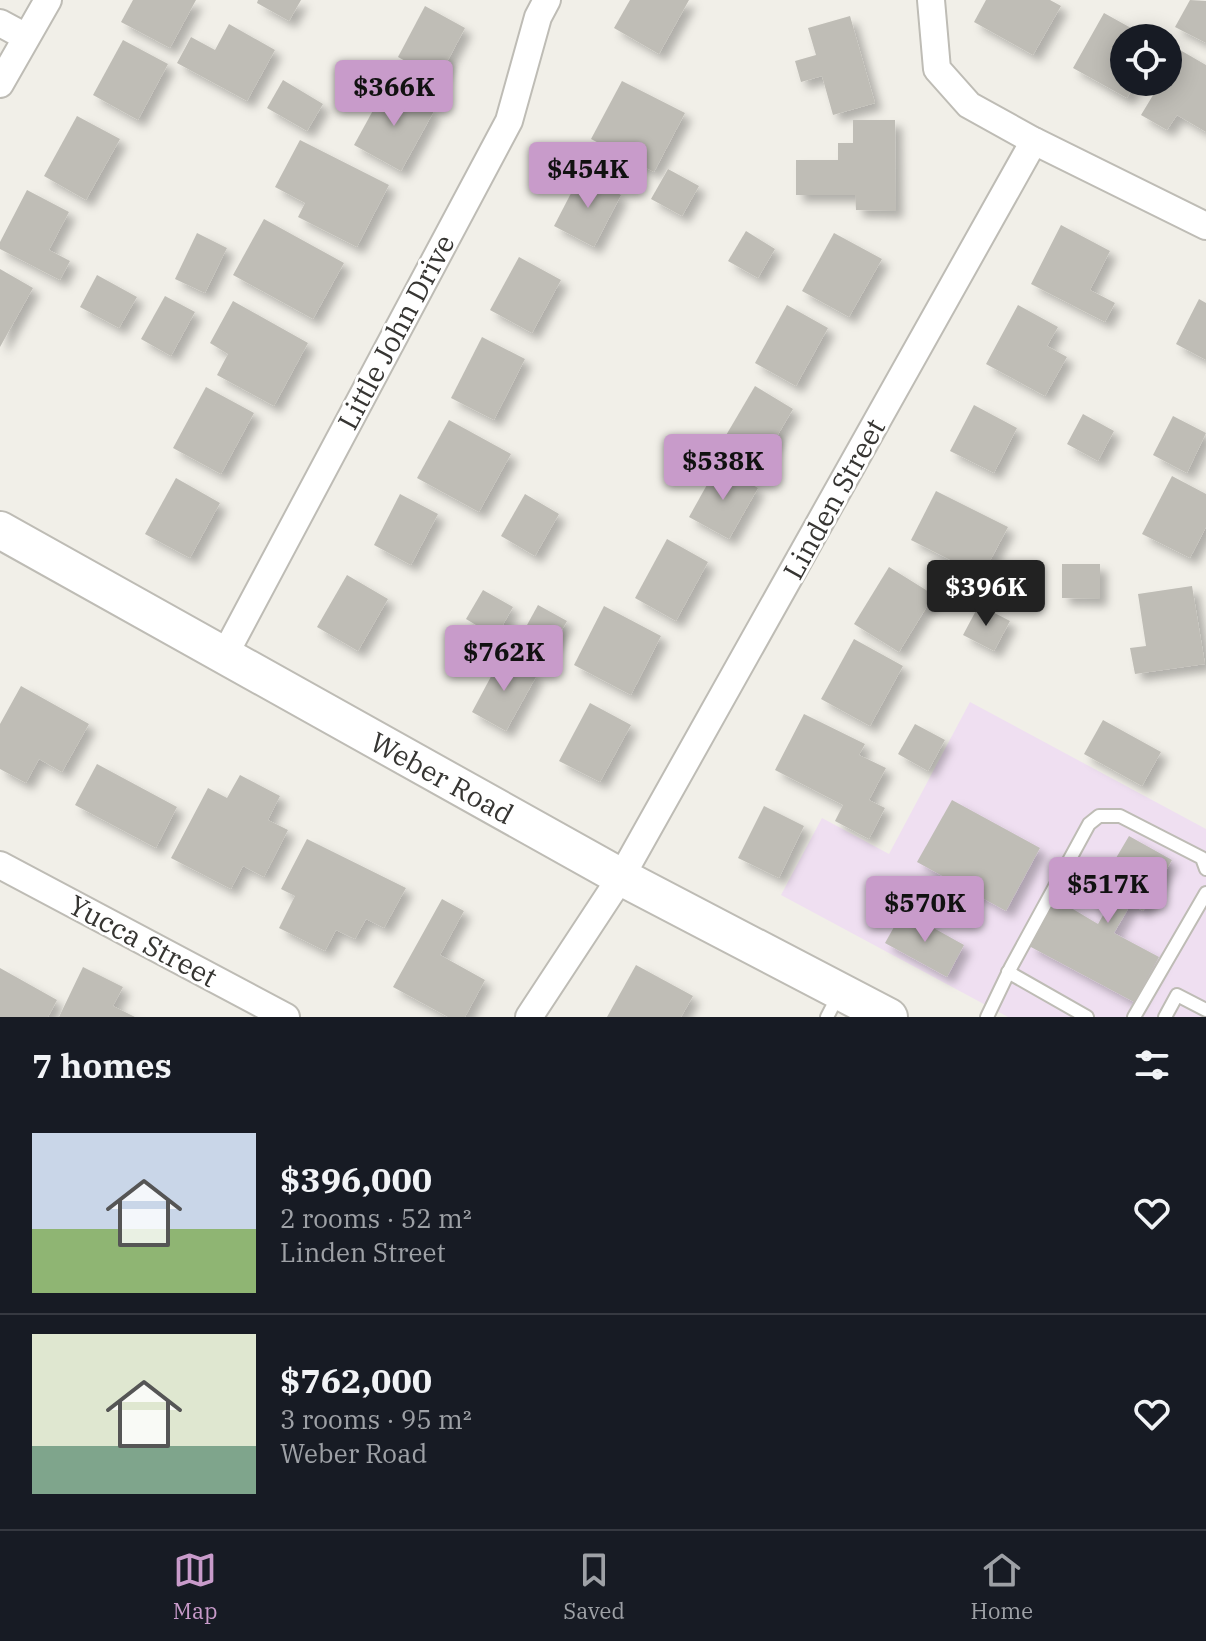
<!DOCTYPE html>
<meta charset="utf-8">
<style>
:root{--surface:#171b24;--page:#242831;--text:#f1f3f6;--muted:#9ea1a6;--line:#363941;--accent:#c89bca}
body{margin:0;font-family:"IBM Plex Serif",serif;background:var(--page);color:var(--text);height:100vh;display:flex;flex-direction:column;font-size:30px;white-space:nowrap}
*{box-sizing:border-box;margin:0}
p{font-size:26px;color:var(--muted)}
.icon{flex:none;width:44px;height:44px;fill:none;stroke:currentColor;stroke-width:2;stroke-linecap:round;stroke-linejoin:round}
.map{position:relative;height:1017px;overflow:hidden}
.details{display:flex;flex-direction:column;background:var(--surface);flex:1}
.details>*{flex:none}
.buttons{position:absolute;left:1110px;top:24px;display:grid;gap:16px}
.buttons a{display:grid;place-items:center;width:72px;height:72px;border-radius:50%;background:var(--surface);box-shadow:0 4px 20px #0003;font-size:40px}
.price{position:absolute;translate:-50% -68px;padding:0 18px;border-radius:8px;background:var(--accent);color:#111;font-size:26px;line-height:52px;filter:drop-shadow(0 2px 4px #0008)}
.price::after{content:'';position:absolute;left:50%;top:48px;width:24px;height:18px;margin-left:-12px;background:inherit;clip-path:polygon(0 0,100% 0,50% 100%)}
.price.selected{background:#222;color:#fff}
ul{padding:0;list-style:none}
li{display:flex;align-items:center;gap:24px;height:200px;padding:0 32px}
li+li{border-top:2px solid var(--line)}
li span{display:grid;place-items:center;flex:none;width:224px;height:160px;border-radius:0px;color:#555}
li>.icon{margin-inline-start:auto}
span .icon{width:96px;height:96px;fill:#fffc;stroke-width:1}
li b{font-size:34px}
h2{display:flex;justify-content:space-between;align-items:center;height:96px;padding:0 32px;font-size:34px}
.menu{display:flex;justify-content:space-around;align-items:center;height:112px;border-top:2px solid var(--line);background:var(--surface);font-size:22px;color:var(--muted)}
.menu a{display:grid;justify-items:center;gap:4px}
.menu .selected{color:var(--accent)}
.map>svg:first-child{display:block}
</style>
<div class="map">
<svg width="1206" height="1017" viewBox="0 0 1206 1017">
<defs>
<filter id="shadow"><feDropShadow dx="7" dy="7" stdDeviation="4" flood-color="#0004"/></filter>
</defs>
<rect width="100%" height="100%" fill="#f1efe8"/>
<path fill="#efdff1" d="M970,702L1206,829V1017H1008L781,895L822,818L889,854Z"/>
<g fill="#bfbdb6" filter="url(#shadow)">
<path d="M133,0H196L170,48L121,22Z"/>
<path d="M258,0H301L289,21L257,3Z"/>
<path d="M630,0H689L659,54L614,28Z"/>
<path d="M986,0H1050L1061,6L1033,55L974,22Z"/>
<path d="M1190,0L1206,1V43L1175,27Z"/>
<path d="M425,6L465,28L438,79L398,57Z"/>
<path d="M1104,13L1140,33L1137,38H1124V82H1136L1127,98L1073,68Z"/>
<path d="M850,16L875,103L833,115L822,76L801,82L795,61L816,55L808,28Z"/>
<path d="M229,24L275,50L247,101L177,63L191,37L215,50Z"/>
<path d="M123,40L168,64L138,120L93,95Z"/>
<path d="M1180,50L1206,65V132L1177,115L1167,130L1141,115L1161,82H1168V70Z"/>
<path d="M283,80L323,104L307,131L267,108Z"/>
<path d="M622,81L685,113L654,172L591,139Z"/>
<path d="M387,85L434,111L401,171L354,145Z"/>
<path d="M77,116L120,139L86,200L44,176Z"/>
<path d="M853,120H895L896,211L856,210L855,195H796V160H838V143H853Z"/>
<path d="M300,140L389,185L357,247L298,217L305,203L275,187Z"/>
<path d="M668,169L699,186L682,216L651,199Z"/>
<path d="M581,174L621,195L594,247L554,226Z"/>
<path d="M27,190L69,212L49,250L70,261L60,280L0,249V242Z"/>
<path d="M264,219L344,263L313,319L233,275Z"/>
<path d="M1061,225L1110,251L1090,290L1115,303L1105,322L1031,284Z"/>
<path d="M746,231L775,249L758,278L728,261Z"/>
<path d="M197,233L227,248L205,293L175,279Z"/>
<path d="M834,233L882,259L849,317L802,291Z"/>
<path d="M519,257L561,280L532,333L490,310Z"/>
<path d="M0,269L33,288L0,347Z"/>
<path d="M97,275L137,297L119,328L80,307Z"/>
<path d="M165,296L195,312L171,356L141,339Z"/>
<path d="M1199,299L1206,303V360L1176,344Z"/>
<path d="M233,301L308,343L274,406L217,375L228,354L210,343Z"/>
<path d="M787,305L828,328L796,386L755,363Z"/>
<path d="M1018,305L1058,327L1047,346L1067,357L1045,396L986,364Z"/>
<path d="M482,337L525,359L494,420L451,398Z"/>
<path d="M755,386L793,409L753,477L715,454Z"/>
<path d="M206,387L254,413L221,474L173,448Z"/>
<path d="M974,405L1017,428L994,473L950,451Z"/>
<path d="M1083,414L1114,431L1098,461L1067,444Z"/>
<path d="M1173,416L1206,433L1187,473L1153,455Z"/>
<path d="M449,420L511,454L479,512L417,478Z"/>
<path d="M718,465L758,488L729,539L689,517Z"/>
<path d="M1172,476L1206,494V527L1190,558L1142,534Z"/>
<path d="M176,478L220,503L190,558L145,534Z"/>
<path d="M936,491L1008,527L982,576L911,540Z"/>
<path d="M400,494L438,514L411,565L374,545Z"/>
<path d="M525,494L559,514L535,556L501,536Z"/>
<path d="M667,539L708,562L676,621L635,598Z"/>
<path d="M1062,564H1100V599L1062,598Z"/>
<path d="M889,567L934,595L899,652L854,624Z"/>
<path d="M347,575L388,599L358,651L317,627Z"/>
<path d="M1192,586L1205,664L1135,674L1130,648L1146,646L1138,594Z"/>
<path d="M483,590L513,607L496,637L466,619Z"/>
<path d="M538,605L567,621L545,660L516,645Z"/>
<path d="M979,605L1010,621L994,651L963,635Z"/>
<path d="M604,606L661,636L631,695L574,665Z"/>
<path d="M854,639L903,666L870,726L821,699Z"/>
<path d="M502,656L537,675L506,731L472,712Z"/>
<path d="M21,686L89,724L62,772L39,759L26,783L0,769V724Z"/>
<path d="M590,703L631,725L600,782L559,761Z"/>
<path d="M804,714L865,744L859,755L886,768L869,800L885,808L869,839L835,821L843,805L775,770Z"/>
<path d="M1103,720L1161,752L1142,786L1084,754Z"/>
<path d="M915,724L945,740L928,771L898,754Z"/>
<path d="M97,764L177,807L156,848L75,805Z"/>
<path d="M240,775L280,796L268,820L288,830L264,877L243,866L231,889L171,858L208,788L227,798Z"/>
<path d="M952,800L1040,848L1006,911L917,862Z"/>
<path d="M764,806L804,826L779,878L738,858Z"/>
<path d="M1129,836L1172,860L1143,911L1131,904L1114,933L1159,957L1134,1002L1029,946L1056,899L1098,924L1114,896L1099,887Z"/>
<path d="M307,839L406,888L384,928L366,919L355,939L336,930L325,951L279,928L295,896L281,889Z"/>
<path d="M442,899L464,911L440,955L485,980L465,1017H448L393,987Z"/>
<path d="M903,911L964,945L947,977L885,943Z"/>
<path d="M636,965L693,996L681,1017H607Z"/>
<path d="M83,967L123,987L113,1006L135,1017H59Z"/>
<path d="M0,968L57,1000L48,1017H0Z"/>
</g>
<g fill="none" stroke-linecap="round" stroke-linejoin="round">
<g stroke="#bebcb5" stroke-width="16">
<g id="lane">
<path d="M1008,972L1087,1017"/>
<path d="M827,1017L839,994"/>
<path d="M987,1017L1011,967L1089,824L1099,816H1120L1202,858L1206,869"/>
<path d="M1134,1017L1206,893"/>
<path d="M1165,1017L1177,995L1206,1010"/>
</g>
</g>
<g stroke="#bebcb5" stroke-width="30">
<g id="street">
<path d="M931,0L937,69L969,105L1034,141L1206,226"/>
<path d="M0,23L26,37"/>
<path d="M0,84L48,0"/>
<path d="M224,656L509,121L538,17L547,0"/>
<path d="M0,865L286,1017"/>
<path d="M529,1017L621,877L1034,141"/>
</g>
</g>
<g stroke="#bebcb5" stroke-width="40">
<path id="secondary" d="M0,530L621,877L889,1017"/>
</g>
<use href="#lane" stroke="#fff" stroke-width="12"/>
<use href="#street" stroke="#fff" stroke-width="26"/>
<use href="#secondary" stroke="#fff" stroke-width="36"/>
</g>
<g text-anchor="middle" stroke-width="6" stroke-linejoin="round" paint-order="stroke">
<g font-size="28" fill="#363532" stroke="#fff">
<text transform="translate(396 332) rotate(-62)" y="10">Little John Drive</text>
<text transform="translate(834 499) rotate(-61)" y="10">Linden Street</text>
<text transform="translate(442 778) rotate(29)" y="10">Weber Road</text>
<text transform="translate(143 941) rotate(28)" y="10">Yucca Street</text>
</g>
</g>
</svg>
<div class="buttons">
<a><svg class="icon" aria-label="locate" viewBox="0 0 24 24"><circle cx="12" cy="12" r="6"/><path d="M12 2v4M12 18v4M2 12h4M18 12h4"/></svg></a>
</div>
<b class="price" style="left:394px;top:128px">$366K</b>
<b class="price" style="left:588px;top:210px">$454K</b>
<b class="price" style="left:723px;top:502px">$538K</b>
<b class="price selected" style="left:986px;top:628px">$396K</b>
<b class="price" style="left:504px;top:693px">$762K</b>
<b class="price" style="left:1108px;top:925px">$517K</b>
<b class="price" style="left:925px;top:944px">$570K</b>
</div>
<section class="details">
<h2>7 homes<svg class="icon" aria-label="filters" viewBox="0 0 24 24"><path d="M4 7h16M4 17h16"/><circle cx="9" cy="7" r="2"/><circle cx="15" cy="17" r="2"/></svg></h2>
<ul>
<li><span style="background:linear-gradient(#c9d6e8 60%,#8fb573 0)"><svg class="icon" aria-label="home" viewBox="0 0 24 24"><path d="M3 11l9-7 9 7M6 9v11h12V9"/></svg></span><div><b>$396,000</b><p>2 rooms · 52 m²</p><p>Linden Street</p></div><svg class="icon" aria-label="heart" viewBox="0 0 24 24"><path d="M12 20l-8-8c-3-5 5-10 8-4 3-6 11-1 8 4z"/></svg></li>
<li><span style="background:linear-gradient(#dfe7d0 70%,#7fa58c 0)"><svg class="icon" aria-label="home" viewBox="0 0 24 24"><path d="M3 11l9-7 9 7M6 9v11h12V9"/></svg></span><div><b>$762,000</b><p>3 rooms · 95 m²</p><p>Weber Road</p></div><svg class="icon" aria-label="heart" viewBox="0 0 24 24"><path d="M12 20l-8-8c-3-5 5-10 8-4 3-6 11-1 8 4z"/></svg></li>
</ul>
</section>
<nav class="menu">
<a class="selected"><svg class="icon" aria-label="map" viewBox="0 0 24 24"><path d="M3 6l6-2 6 2 6-2v14l-6 2-6-2-6 2zM9 4v14M15 6v14"/></svg>Map</a>
<a><svg class="icon" aria-label="saved" viewBox="0 0 24 24"><path d="M7 4h10v16l-5-4-5 4z"/></svg>Saved</a>
<a><svg class="icon" aria-label="home" viewBox="0 0 24 24"><path d="M3 11l9-7 9 7M6 9v11h12V9"/></svg>Home</a>
</nav>
